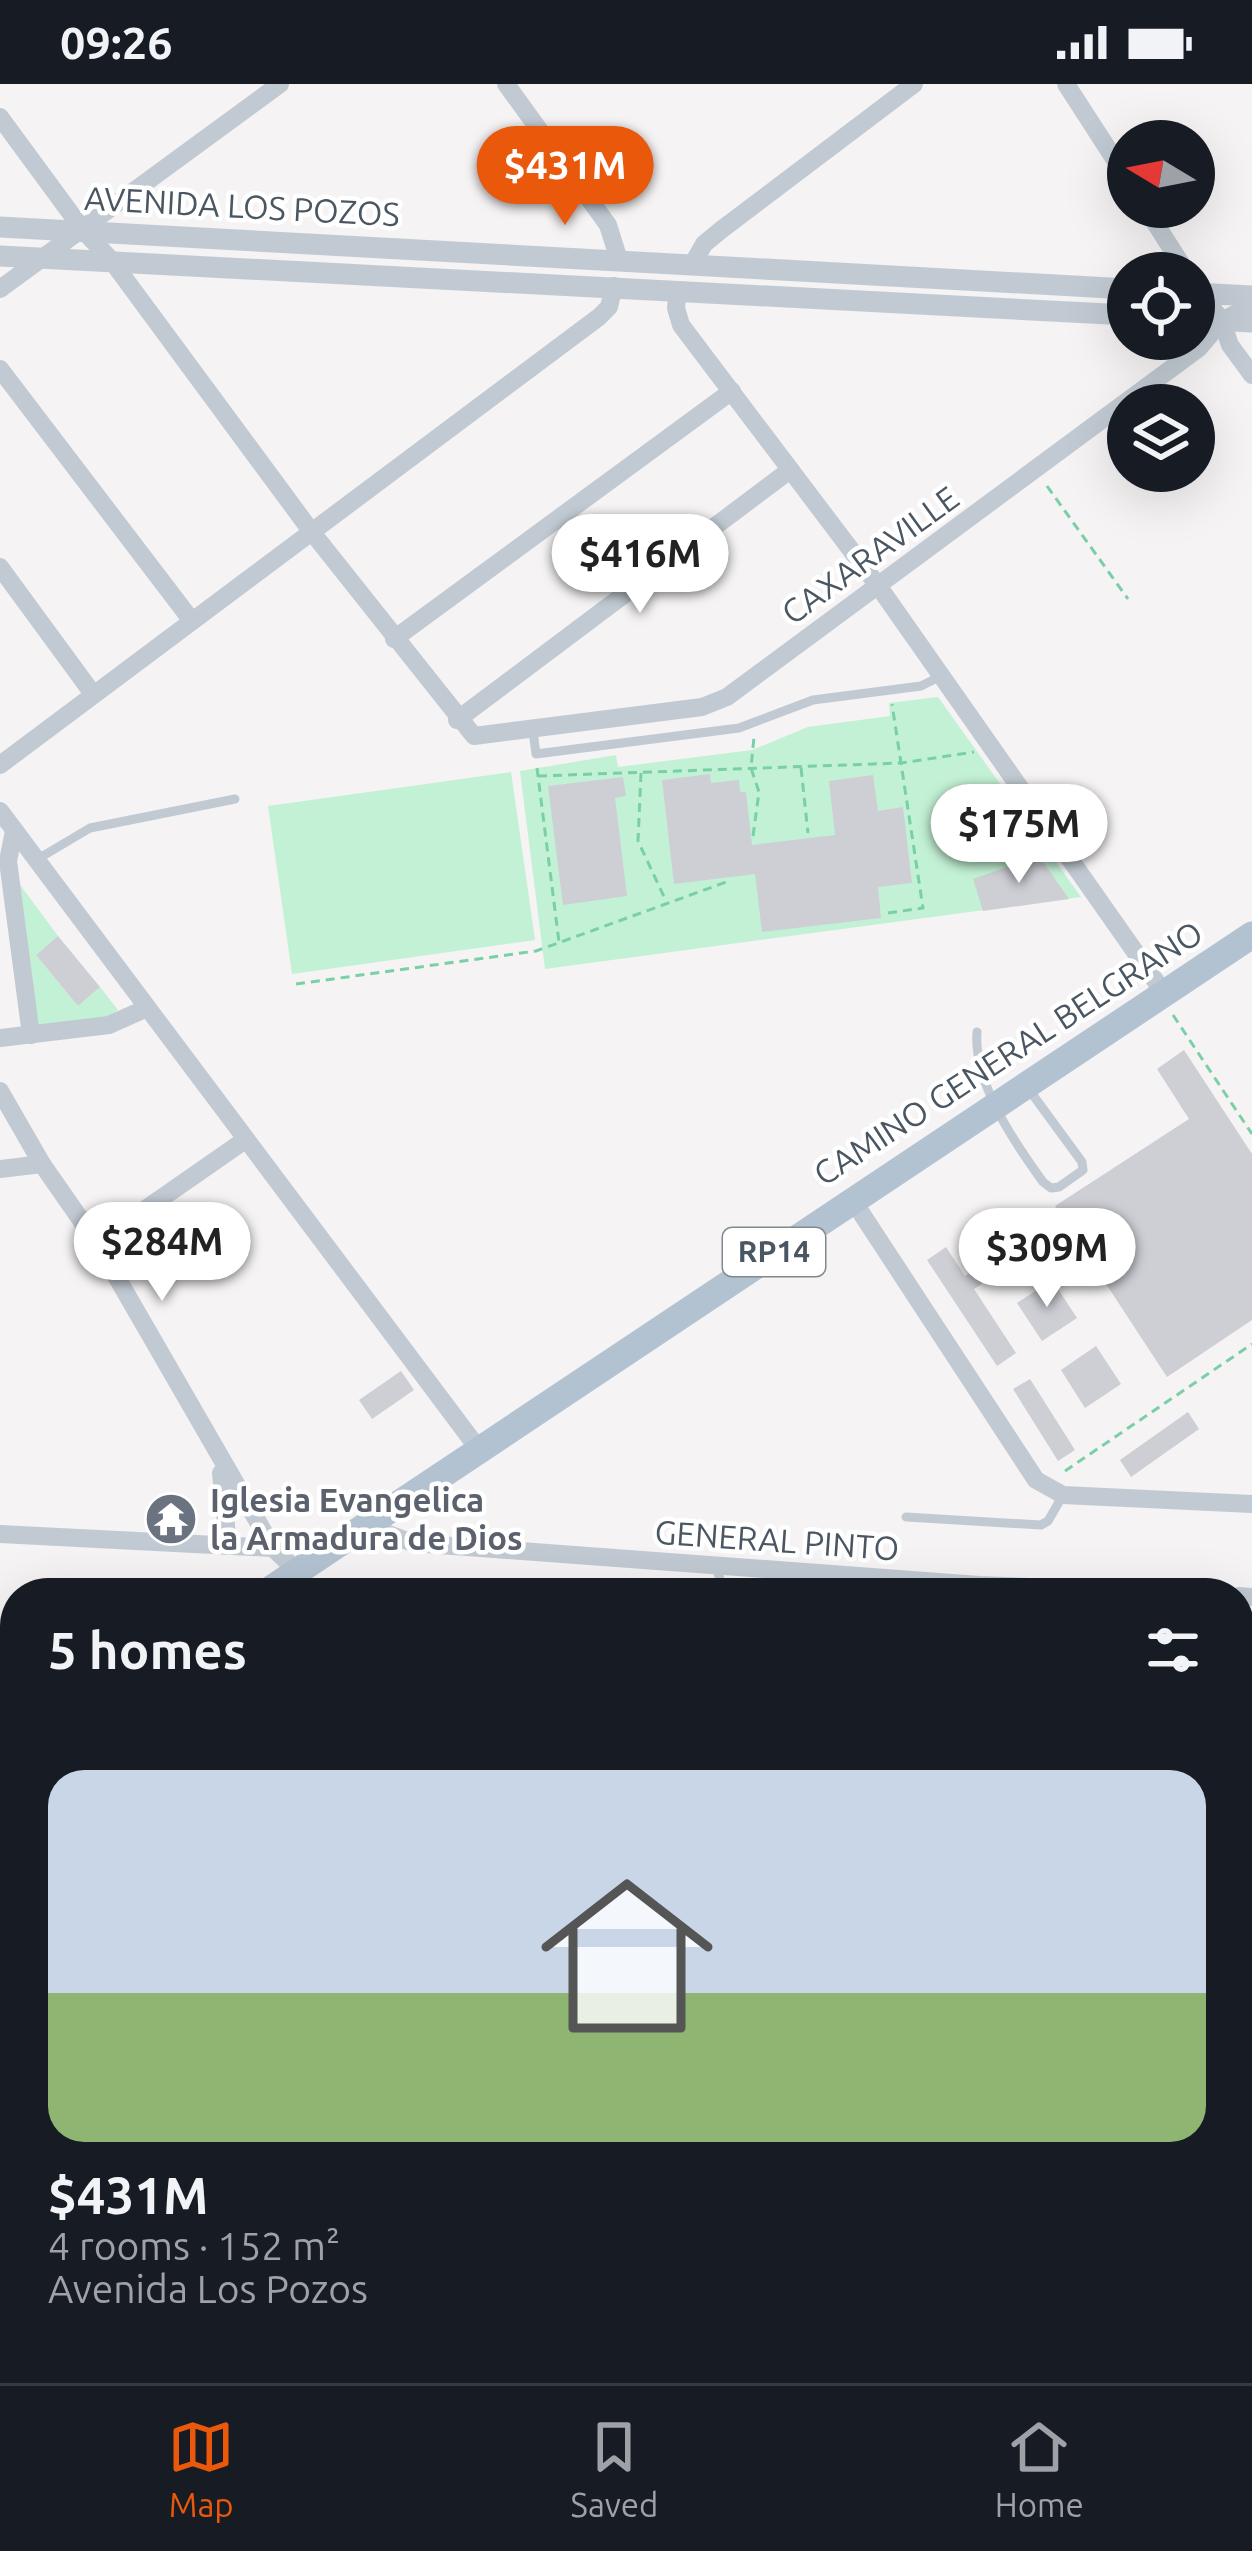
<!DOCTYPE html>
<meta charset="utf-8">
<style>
:root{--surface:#171b24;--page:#20242c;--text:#f1f3f6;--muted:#9ea1a6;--line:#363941;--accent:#ea580c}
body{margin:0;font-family:Ubuntu,sans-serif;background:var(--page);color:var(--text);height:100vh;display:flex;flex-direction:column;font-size:45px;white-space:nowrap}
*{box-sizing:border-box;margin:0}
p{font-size:39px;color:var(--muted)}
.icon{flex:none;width:66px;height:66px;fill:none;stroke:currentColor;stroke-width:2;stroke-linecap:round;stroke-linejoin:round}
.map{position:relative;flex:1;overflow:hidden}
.panel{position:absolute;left:0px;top:1494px;width:1254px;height:807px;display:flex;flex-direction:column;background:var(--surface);border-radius:48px 48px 0 0;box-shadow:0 12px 48px #0002}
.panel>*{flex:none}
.needle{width:78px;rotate:280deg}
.fabs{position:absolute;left:1107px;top:36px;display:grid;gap:24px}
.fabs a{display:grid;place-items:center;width:108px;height:108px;border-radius:50%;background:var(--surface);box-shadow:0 12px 48px #0002;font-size:60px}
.price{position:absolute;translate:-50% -102px;padding:0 27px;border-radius:42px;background:#fff;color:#222;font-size:39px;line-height:78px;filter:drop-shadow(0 3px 6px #0008)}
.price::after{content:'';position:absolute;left:50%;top:72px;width:36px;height:27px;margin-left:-18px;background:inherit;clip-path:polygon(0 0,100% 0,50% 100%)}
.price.current{background:var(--accent);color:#fff}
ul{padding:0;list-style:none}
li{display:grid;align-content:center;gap:24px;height:636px;padding:0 48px}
li span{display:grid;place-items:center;height:372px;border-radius:36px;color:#555}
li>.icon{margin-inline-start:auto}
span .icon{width:216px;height:216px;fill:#fffc;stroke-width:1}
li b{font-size:51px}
h2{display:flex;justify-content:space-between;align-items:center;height:144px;padding:0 48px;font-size:51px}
.status{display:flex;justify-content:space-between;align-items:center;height:84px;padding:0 60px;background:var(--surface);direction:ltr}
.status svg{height:33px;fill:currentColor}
.menu{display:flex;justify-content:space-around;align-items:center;height:168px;border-top:3px solid var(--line);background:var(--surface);font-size:33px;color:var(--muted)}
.menu a{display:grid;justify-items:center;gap:6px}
.menu .current{color:var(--accent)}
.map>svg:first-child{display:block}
</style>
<div class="status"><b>09:26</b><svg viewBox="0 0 49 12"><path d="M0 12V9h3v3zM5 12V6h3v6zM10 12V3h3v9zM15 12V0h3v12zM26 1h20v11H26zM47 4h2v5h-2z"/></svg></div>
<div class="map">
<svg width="1252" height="2299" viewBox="0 0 1252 2299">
<rect width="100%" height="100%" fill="#f5f3f3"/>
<g fill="#c3f1d5">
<path d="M938,613L1081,813L545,885L520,687L616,671L618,683L752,666L808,643L890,632L889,619Z"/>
<path d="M511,688L535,856L292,890L268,722Z"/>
<path d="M18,798L58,852L36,871L78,922L100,903L118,926L107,935L36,943Z"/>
</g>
<g fill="#cdcfd5">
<path d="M710,690L711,699L739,696L740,708H746L752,761L835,751L829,697L873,691L878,727L903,723L912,799L878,803L881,834L762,848L755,790L674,800L662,696Z"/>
<path d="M623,693L626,712L615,714L627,812L563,821L548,702Z"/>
<path d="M947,712L987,714L999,749L947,764Z"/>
<path d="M1039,772L1069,815L983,827L973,795Z"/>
<path d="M58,852L100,903L78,922L36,871Z"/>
<path d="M1184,966L1252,1070V1236L1167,1293L1055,1122L1189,1035L1157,985Z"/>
<path d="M1007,1129L1032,1167L974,1205L1016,1269L997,1282L927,1176L946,1163L965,1192L988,1176L972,1152Z"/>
<path d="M1052,1196L1077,1234L1042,1257L1017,1219Z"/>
<path d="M1096,1262L1121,1300L1085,1324L1061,1286Z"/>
<path d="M401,1287L414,1306L372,1335L359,1316Z"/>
<path d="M1030,1295L1075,1366L1058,1377L1013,1305Z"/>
<path d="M1188,1328L1199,1345L1131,1393L1120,1376Z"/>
</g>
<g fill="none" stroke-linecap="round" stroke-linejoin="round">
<g stroke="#7ad0a6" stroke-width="3" stroke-dasharray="9 6" stroke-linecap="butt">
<path d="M1047,402L1128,515"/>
<path d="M537,684L559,858"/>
<path d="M801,684L808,749"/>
<path d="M641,689L638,757L666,817"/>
<path d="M538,692L901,679L974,668"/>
<path d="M753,752L759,708L751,684L754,653"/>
<path d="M888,829L923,824L892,620"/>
<path d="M296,900L536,867L729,797"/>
<path d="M1173,931L1252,1050"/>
<path d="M1065,1387L1252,1260"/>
</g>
<g stroke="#c1cad2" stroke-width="9">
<path d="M533,647L536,670L739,644L813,616L921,602L941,592"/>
<path d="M36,776L90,744L235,715"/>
<path d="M977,948C973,998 1014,1058 1043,1098L1051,1104L1059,1103L1083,1086L1082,1078L1030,1007"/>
<path d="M906,1433L1041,1441L1048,1437L1063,1411"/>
<path d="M715,1481L725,1509"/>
<path d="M1239,1886L1252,1903"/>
<path d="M0,2061L15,2053"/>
</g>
<g stroke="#c1cad2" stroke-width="18">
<path d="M506,0L608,141L619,176"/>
<path d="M1066,0L1128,96"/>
<path d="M0,33L83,146L111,176L311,447L474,652L702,623L727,613L1199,264L1222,237L1252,221"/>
<path d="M1145,123L1187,189"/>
<path d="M692,181L704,160L721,146L914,0"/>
<path d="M1194,200L1222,237L1230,261L1252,291"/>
<path d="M0,205L280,0"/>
<path d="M678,206L676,224L681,241L879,503L1164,909"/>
<path d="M0,285L192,537"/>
<path d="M0,483L93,610"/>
<path d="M394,555L732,307"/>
<path d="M457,636L790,386"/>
<path d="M0,681L599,233L609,223L614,202"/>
<path d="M0,727L480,1367"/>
<path d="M14,747L8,777L31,951"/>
<path d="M0,954L109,941L147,924"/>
<path d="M0,1007L42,1080L97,1159L273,1464"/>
<path d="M0,1085L42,1080"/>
<path d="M852,1115L1036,1396L1063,1411L1252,1420"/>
<path d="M97,1159L245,1056"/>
<path d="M221,1389L228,1462"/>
<path d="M369,1443L413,1459L979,1501L1184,1509"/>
<path d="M0,1450L273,1464L297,1487"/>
<path d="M1239,1512L1252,1513"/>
<path d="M1239,2063L1252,2053"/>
<path d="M1083,2286L1093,2299"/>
<path d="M0,2295L44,2299"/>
<path d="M909,2299L927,2286"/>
</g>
<g stroke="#c1cad2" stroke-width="21">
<path d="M0,143L1128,205"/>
<path d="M0,172L1128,231"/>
<path d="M1194,209L1252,212"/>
<path d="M1194,235L1252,238"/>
<path d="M0,1690L15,1680"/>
<path d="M0,2103L15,2138"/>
<path d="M79,2286L85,2299"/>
</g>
<g stroke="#b3c2d1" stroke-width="27">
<path d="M265,1509L1252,851"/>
<path d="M0,1780L15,1762"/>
</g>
</g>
<defs>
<g id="temple-disc" transform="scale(2.7)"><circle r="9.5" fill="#6b7280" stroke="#fff"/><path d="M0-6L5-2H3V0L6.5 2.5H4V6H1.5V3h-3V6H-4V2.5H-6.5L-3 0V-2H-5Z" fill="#fff"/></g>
</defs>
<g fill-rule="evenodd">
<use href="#temple-disc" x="171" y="1435"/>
</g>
<g text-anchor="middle" stroke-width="9" stroke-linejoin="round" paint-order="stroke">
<rect fill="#fff" stroke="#808990" stroke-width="3" x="723" y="1144" width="102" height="48" rx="9"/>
<g font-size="30" font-weight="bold" fill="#4a5661">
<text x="774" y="1178">RP14</text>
</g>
<g font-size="33" fill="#4a5661" stroke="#fff">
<text transform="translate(242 122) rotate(3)" y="12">AVENIDA LOS POZOS</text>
<text transform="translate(870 471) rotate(-36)" y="12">CAXARAVILLE</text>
<text transform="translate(1008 969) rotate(-33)" y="12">CAMINO GENERAL BELGRANO</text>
<text transform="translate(777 1456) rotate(4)" y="12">GENERAL PINTO</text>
</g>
<g font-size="33" font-weight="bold" fill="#5b616d" stroke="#fff" text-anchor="start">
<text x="210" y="1428">Iglesia Evangelica<tspan x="210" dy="38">la Armadura de Dios</tspan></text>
</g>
</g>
</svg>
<div class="fabs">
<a><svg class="needle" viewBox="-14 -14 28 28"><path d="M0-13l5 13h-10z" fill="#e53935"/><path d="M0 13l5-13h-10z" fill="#9ea1a6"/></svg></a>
<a><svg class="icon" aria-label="locate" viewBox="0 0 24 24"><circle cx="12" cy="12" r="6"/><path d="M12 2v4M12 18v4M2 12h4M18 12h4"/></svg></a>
<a><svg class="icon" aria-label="layers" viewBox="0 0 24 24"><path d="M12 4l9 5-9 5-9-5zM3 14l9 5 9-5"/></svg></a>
</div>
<b class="price current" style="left:565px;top:144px">$431M</b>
<b class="price" style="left:640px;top:532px">$416M</b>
<b class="price" style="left:1019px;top:802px">$175M</b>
<b class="price" style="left:162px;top:1220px">$284M</b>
<b class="price" style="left:1047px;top:1226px">$309M</b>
<section class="panel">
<h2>5 homes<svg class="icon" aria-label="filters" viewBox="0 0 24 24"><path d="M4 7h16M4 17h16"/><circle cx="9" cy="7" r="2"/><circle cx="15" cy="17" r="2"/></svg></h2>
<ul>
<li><span style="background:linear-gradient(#c9d6e8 60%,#8fb573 0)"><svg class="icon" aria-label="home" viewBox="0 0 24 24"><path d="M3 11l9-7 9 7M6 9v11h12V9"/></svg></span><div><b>$431M</b><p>4 rooms · 152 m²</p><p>Avenida Los Pozos</p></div></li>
</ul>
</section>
</div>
<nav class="menu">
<a class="current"><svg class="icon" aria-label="map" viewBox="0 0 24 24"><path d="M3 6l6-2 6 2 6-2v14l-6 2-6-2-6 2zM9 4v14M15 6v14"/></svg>Map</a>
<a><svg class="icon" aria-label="saved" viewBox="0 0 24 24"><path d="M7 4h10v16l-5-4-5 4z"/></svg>Saved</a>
<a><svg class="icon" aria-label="home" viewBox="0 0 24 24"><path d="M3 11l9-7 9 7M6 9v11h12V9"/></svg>Home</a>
</nav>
